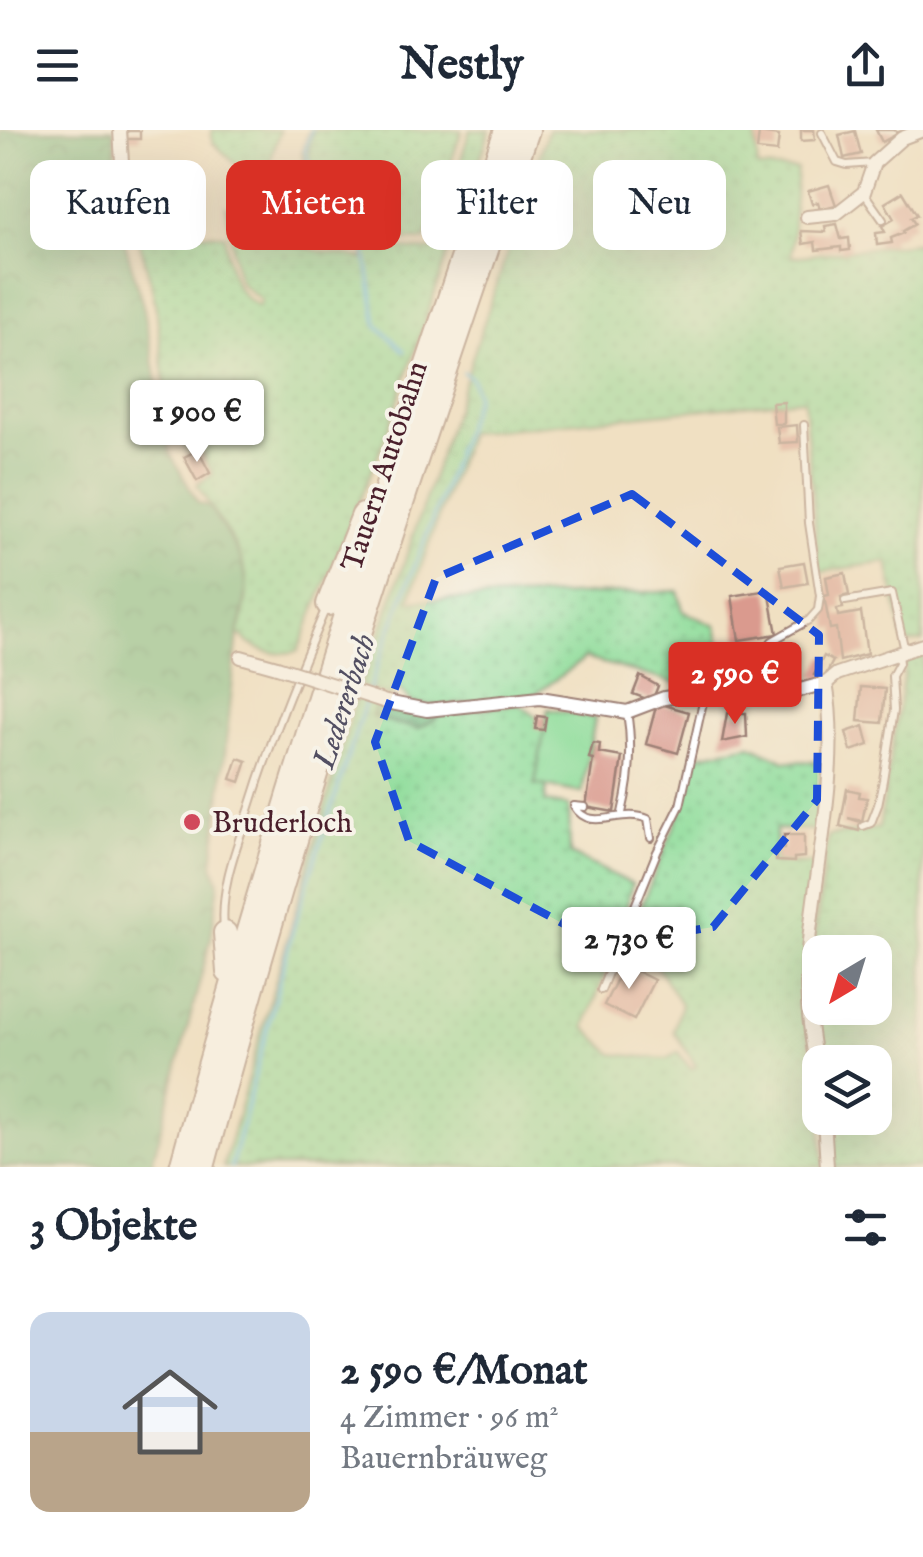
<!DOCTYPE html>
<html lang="de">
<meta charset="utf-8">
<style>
:root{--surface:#fff;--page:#f6f6f7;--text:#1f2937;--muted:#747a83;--accent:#d93025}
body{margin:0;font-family:"IM FELL English",serif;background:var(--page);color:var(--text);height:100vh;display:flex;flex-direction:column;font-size:38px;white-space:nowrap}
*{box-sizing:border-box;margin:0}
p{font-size:32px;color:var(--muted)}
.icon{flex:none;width:55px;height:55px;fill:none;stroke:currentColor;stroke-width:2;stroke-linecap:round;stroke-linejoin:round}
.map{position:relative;height:1037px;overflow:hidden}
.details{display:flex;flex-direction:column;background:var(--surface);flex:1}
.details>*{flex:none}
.banner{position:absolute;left:30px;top:30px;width:865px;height:90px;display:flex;gap:20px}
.needle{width:65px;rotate:218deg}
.tools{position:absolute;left:802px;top:805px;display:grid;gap:20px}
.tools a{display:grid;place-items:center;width:90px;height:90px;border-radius:20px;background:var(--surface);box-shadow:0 10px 40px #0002;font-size:50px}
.price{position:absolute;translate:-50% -85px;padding:0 22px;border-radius:10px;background:#fff;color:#222;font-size:32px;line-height:65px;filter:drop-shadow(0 2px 5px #0008)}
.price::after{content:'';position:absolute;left:50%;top:60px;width:30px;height:22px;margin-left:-15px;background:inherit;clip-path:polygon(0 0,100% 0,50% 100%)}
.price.active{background:var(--accent);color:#fff}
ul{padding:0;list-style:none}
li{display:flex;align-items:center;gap:30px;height:250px;padding:0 30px}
li span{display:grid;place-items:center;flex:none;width:280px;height:200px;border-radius:20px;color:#555}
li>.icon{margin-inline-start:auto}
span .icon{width:120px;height:120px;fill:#fffc;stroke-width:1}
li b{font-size:42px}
h2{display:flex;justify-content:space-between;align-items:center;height:120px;padding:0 30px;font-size:42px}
.pill{padding:0 35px;border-radius:20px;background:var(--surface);box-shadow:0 10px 40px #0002;font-size:35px;line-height:90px}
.pill.active{background:var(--accent);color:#fff}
header{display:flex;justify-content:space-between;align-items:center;height:130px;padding:0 30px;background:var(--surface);font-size:45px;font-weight:700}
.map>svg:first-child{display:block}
</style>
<header><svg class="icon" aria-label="menu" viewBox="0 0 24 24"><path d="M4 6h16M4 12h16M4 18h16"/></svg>Nestly<svg class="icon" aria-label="share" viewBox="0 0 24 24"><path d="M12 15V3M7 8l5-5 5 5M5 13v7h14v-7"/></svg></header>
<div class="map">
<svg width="923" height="1037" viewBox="0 0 923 1037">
<defs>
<pattern id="grass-dots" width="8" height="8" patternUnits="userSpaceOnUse" patternTransform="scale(2.5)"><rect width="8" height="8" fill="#8fdd9b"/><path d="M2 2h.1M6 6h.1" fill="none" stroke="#7dbd86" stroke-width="1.8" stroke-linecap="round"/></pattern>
<pattern id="forest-crowns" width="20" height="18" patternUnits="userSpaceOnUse" patternTransform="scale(2.5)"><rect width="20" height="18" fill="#73bc83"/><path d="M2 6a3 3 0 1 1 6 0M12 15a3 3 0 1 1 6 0" fill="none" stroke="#60986b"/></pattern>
</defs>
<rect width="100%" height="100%" fill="#f7f3e8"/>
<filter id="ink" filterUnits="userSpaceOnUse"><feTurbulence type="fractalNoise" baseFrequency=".01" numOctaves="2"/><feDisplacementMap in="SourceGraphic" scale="20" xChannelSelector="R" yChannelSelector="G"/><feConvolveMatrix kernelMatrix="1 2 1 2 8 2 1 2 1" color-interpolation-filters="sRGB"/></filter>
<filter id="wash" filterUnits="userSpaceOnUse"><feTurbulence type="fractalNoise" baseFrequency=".0048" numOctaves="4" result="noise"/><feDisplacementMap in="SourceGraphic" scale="40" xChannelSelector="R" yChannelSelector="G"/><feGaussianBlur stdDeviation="2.25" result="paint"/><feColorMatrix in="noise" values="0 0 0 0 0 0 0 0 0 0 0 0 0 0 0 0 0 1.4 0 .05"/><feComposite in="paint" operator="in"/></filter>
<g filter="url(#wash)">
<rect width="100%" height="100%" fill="#f0e0c2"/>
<g fill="url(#grass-dots)" stroke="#6c7e63" stroke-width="2.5" fill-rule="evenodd">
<path d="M211,0H280L262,58L213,13Z"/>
<path d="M313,0H462L425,110L369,109C361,90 344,73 325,66L307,25Z"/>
<path d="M470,0H490L387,303L298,521C273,527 257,522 238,504C260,428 232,417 197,355L213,344L198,317L188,322C158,275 165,216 153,163C148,137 139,112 132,87L154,89L167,101L225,105C229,134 229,162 259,176L261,170L242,155L237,145L226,77C271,118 307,118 364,129V117L432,121Z"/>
<path d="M548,0H755L758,38L797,40L791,127L923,112V511L908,513L902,506L888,432L819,442L804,269L468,303L409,471L678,461L683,481L716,496L728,556L700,560L585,528L533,566L437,576L412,573L395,555L391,567L360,556L391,472Z"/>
<path d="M923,519V1037H830L827,988H875V932H820C805,855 818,783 828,706L879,698L907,524ZM820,822H875V878H820Z"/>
<path d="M356,567L376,574L372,587L436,584L519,574L546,594L535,654L547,656L545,672L569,676L570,724L632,754L619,806L585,897L613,924L667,929L678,922L691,939L696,936L674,901L681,874L632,798L687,666L694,626L751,615L785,631L821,632L820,700L776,699L775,733L819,734L805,879L819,974L824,1037H223Z"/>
</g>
<g fill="url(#forest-crowns)" stroke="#5e6e57" stroke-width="2.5">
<path d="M0,0H114L117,52L101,63L105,93L121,99L144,179L170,323L198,373L209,376C243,430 257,439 238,504L213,734L219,753L211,809L151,1037H0Z"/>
<path d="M309,0H313C306,20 308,46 322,63C327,68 331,68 337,71C352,79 363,94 369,109H365L346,81L319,67L302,25Z"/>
<path d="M376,574L436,584L437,588L418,599L372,587Z"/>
</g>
<path fill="#8fdd9b" stroke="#6c7e63" stroke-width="2.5" d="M548,579L595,588L582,663L535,654Z"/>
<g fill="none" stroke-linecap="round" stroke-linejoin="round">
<g stroke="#66c0e4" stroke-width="4">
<path d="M311,0L305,21L317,57L325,69L346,79L362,97L377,195L404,221"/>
<path d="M231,1037L294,795L378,533L439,372L476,266L472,249L463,242"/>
</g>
</g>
<g id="blocks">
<g fill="#da9a8e">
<path d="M801,0H814L815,10L801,11Z"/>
<path d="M876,0H895L897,4L882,12Z"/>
<rect x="127" y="1" width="13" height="8"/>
<path d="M855,1L861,24L844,28L839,5Z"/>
<path d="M759,3L779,6L777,22L757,20Z"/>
<path d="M145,48L148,83L131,85L128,50Z"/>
<path d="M177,53L182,90L171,92L170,83L160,84L156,56Z"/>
<path d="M829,55L836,75L820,79L818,72L812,74L808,61Z"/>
<path d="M249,62L270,71L263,90L242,81L244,76L242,75Z"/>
<path d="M903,62L917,85L911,88L915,94L903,101L904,103L891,108L892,113L877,115L876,103L885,102L882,96L894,89L885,73Z"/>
<path d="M117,67L120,80L110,82L107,68Z"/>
<path d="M270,79L286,85L280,104L264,98Z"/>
<path d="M199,86L201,100L188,101L186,88Z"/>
<path d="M300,86L319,91L313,113L294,107Z"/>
<path d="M837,94L841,109L849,108L850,120L841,121V117L816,120L815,112L803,114L801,101L826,102L825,96Z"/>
<path d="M784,272V294H774L772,273Z"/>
<path d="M797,295L798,312L779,313L777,297Z"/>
<path d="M198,320L210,343L197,351L184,327Z"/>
<path d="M804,432L808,453L784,457L780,436Z"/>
<path d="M845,443L849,465L841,467L843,478L837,479L838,486L861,482L867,524L840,531L836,498L830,499L824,466L829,465L826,447Z"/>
<path d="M769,460L777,504L739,510L732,466Z"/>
<path d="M771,517H782V527H799L798,556L772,555Z"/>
<path d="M824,526L833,531L823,550L814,545Z"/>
<path d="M640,546L658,556L652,571L633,564Z"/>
<path d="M861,557L885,559L882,593L858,591Z"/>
<path d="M657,573L689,582L678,623L646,614Z"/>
<path d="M727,583H746L747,607L722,612Z"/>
<path d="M537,586L546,587L544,600L535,599Z"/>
<path d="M864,596L869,615L851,621L846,602Z"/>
<path d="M593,613L600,614L599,623L622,627L614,682L586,677L593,629L589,628Z"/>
<path d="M238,628L247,631L240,652L231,649Z"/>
<path d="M847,659L860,662L859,667L867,668L862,691L848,688L861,692L859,701L840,696Z"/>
<path d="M784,705H804V727L794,728V732L776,731V719H784Z"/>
<path d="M625,810L633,812L628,832L620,831Z"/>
<path d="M624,835L654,850L634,890L604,875Z"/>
</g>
</g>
</g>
<g filter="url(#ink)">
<use href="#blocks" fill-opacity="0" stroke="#9d8076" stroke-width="2.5"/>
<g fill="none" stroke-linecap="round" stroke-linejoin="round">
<g stroke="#9d8076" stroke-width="10">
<g id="lane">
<path d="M822,3L837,32L847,35L873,33"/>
<path d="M864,63L883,90"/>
<path d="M845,471L892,463L905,521"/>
<path d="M761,557L764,523L772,511L809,490L818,480L820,466L809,393L804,295"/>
<path d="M585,677L574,676C591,704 620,677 648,689L651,708"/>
<path d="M622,683C630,650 633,616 627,582"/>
<path d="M863,696L871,693L878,675L883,650L894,580L892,546L899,533L898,524"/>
<path d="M224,799C220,757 236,719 249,680C271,609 296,548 325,480"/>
<path d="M601,860L657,722L680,676L705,563"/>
</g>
</g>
<g stroke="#9d8076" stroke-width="16">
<g id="street">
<path d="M120,0L124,64L131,94"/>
<path d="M807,87L836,84L864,62L874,33L902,8L923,0"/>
<path d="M241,527L277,537"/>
<path d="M386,572L427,580L540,568L627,582L664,568L732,559L800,560L826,553L837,544L923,515"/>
<path d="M820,958C812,913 804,867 808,821C815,739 841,635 826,553"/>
<path d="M824,988L827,1037"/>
</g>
</g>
<g stroke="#9d8076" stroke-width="26">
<g id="highway">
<path d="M328,474L363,385"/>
<path d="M225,803L228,842"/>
<path d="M181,1037C276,687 389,343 506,0"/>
<path d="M203,1037C296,687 410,342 528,0"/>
</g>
</g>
<use href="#lane" stroke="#fff" stroke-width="6"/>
<use href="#street" stroke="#fff" stroke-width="12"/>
<use href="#highway" stroke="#fff" stroke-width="22"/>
<g stroke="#9d8076" stroke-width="16" stroke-linecap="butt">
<path id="street-bridge" d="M277,537L386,572"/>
</g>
<use href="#street-bridge" stroke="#fff" stroke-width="12"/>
</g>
</g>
<path d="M0 0H923V1037H0ZM632,364L819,505L817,670L713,797L603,815L409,711L375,612L436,448Z" fill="#f0e0c2" fill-opacity=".55" fill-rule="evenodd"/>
<path fill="none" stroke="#1d4ed8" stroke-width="8" stroke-dasharray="20 12" stroke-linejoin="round" d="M632,364L819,505L817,670L713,797L603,815L409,711L375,612L436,448Z"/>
<circle fill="#d1495b" stroke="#f7f3e8" stroke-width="4" cx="192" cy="692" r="10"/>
<g text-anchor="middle" stroke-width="8" stroke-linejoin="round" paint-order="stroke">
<g font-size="30" fill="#4a1f2b" stroke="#f7f3e8">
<text transform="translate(384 336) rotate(-72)" y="10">Tauern Autobahn</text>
</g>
<g font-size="30" fill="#4a1f2b" stroke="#f7f3e8" text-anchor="start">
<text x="212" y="702">Bruderloch</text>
</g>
<g font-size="32" font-style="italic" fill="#524f62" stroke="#f7f3e8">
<text transform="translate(343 571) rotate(-72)" y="11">Ledererbach</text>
</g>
</g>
</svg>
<div class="tools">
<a><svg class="needle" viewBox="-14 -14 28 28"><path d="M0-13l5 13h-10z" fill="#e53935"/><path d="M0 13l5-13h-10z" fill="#747a83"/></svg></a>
<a><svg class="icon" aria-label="layers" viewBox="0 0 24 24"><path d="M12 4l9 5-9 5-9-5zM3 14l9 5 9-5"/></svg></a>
</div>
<b class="price" style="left:197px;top:335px">1 900 €</b>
<b class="price active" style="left:735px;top:597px">2 590 €</b>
<b class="price" style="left:629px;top:862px">2 730 €</b>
<div class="banner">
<a class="pill">Kaufen</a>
<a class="pill active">Mieten</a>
<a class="pill">Filter</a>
<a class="pill">Neu</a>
</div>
</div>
<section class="details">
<h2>3 Objekte<svg class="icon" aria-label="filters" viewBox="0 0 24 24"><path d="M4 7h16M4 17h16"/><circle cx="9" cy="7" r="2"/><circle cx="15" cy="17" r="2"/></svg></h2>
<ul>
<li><span style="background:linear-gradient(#c9d6e8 60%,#b9a48a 0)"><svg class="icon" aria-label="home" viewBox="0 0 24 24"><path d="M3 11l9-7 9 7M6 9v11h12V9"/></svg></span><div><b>2 590 €/Monat</b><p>4 Zimmer · 96 m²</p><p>Bauernbräuweg</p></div></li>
</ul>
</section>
